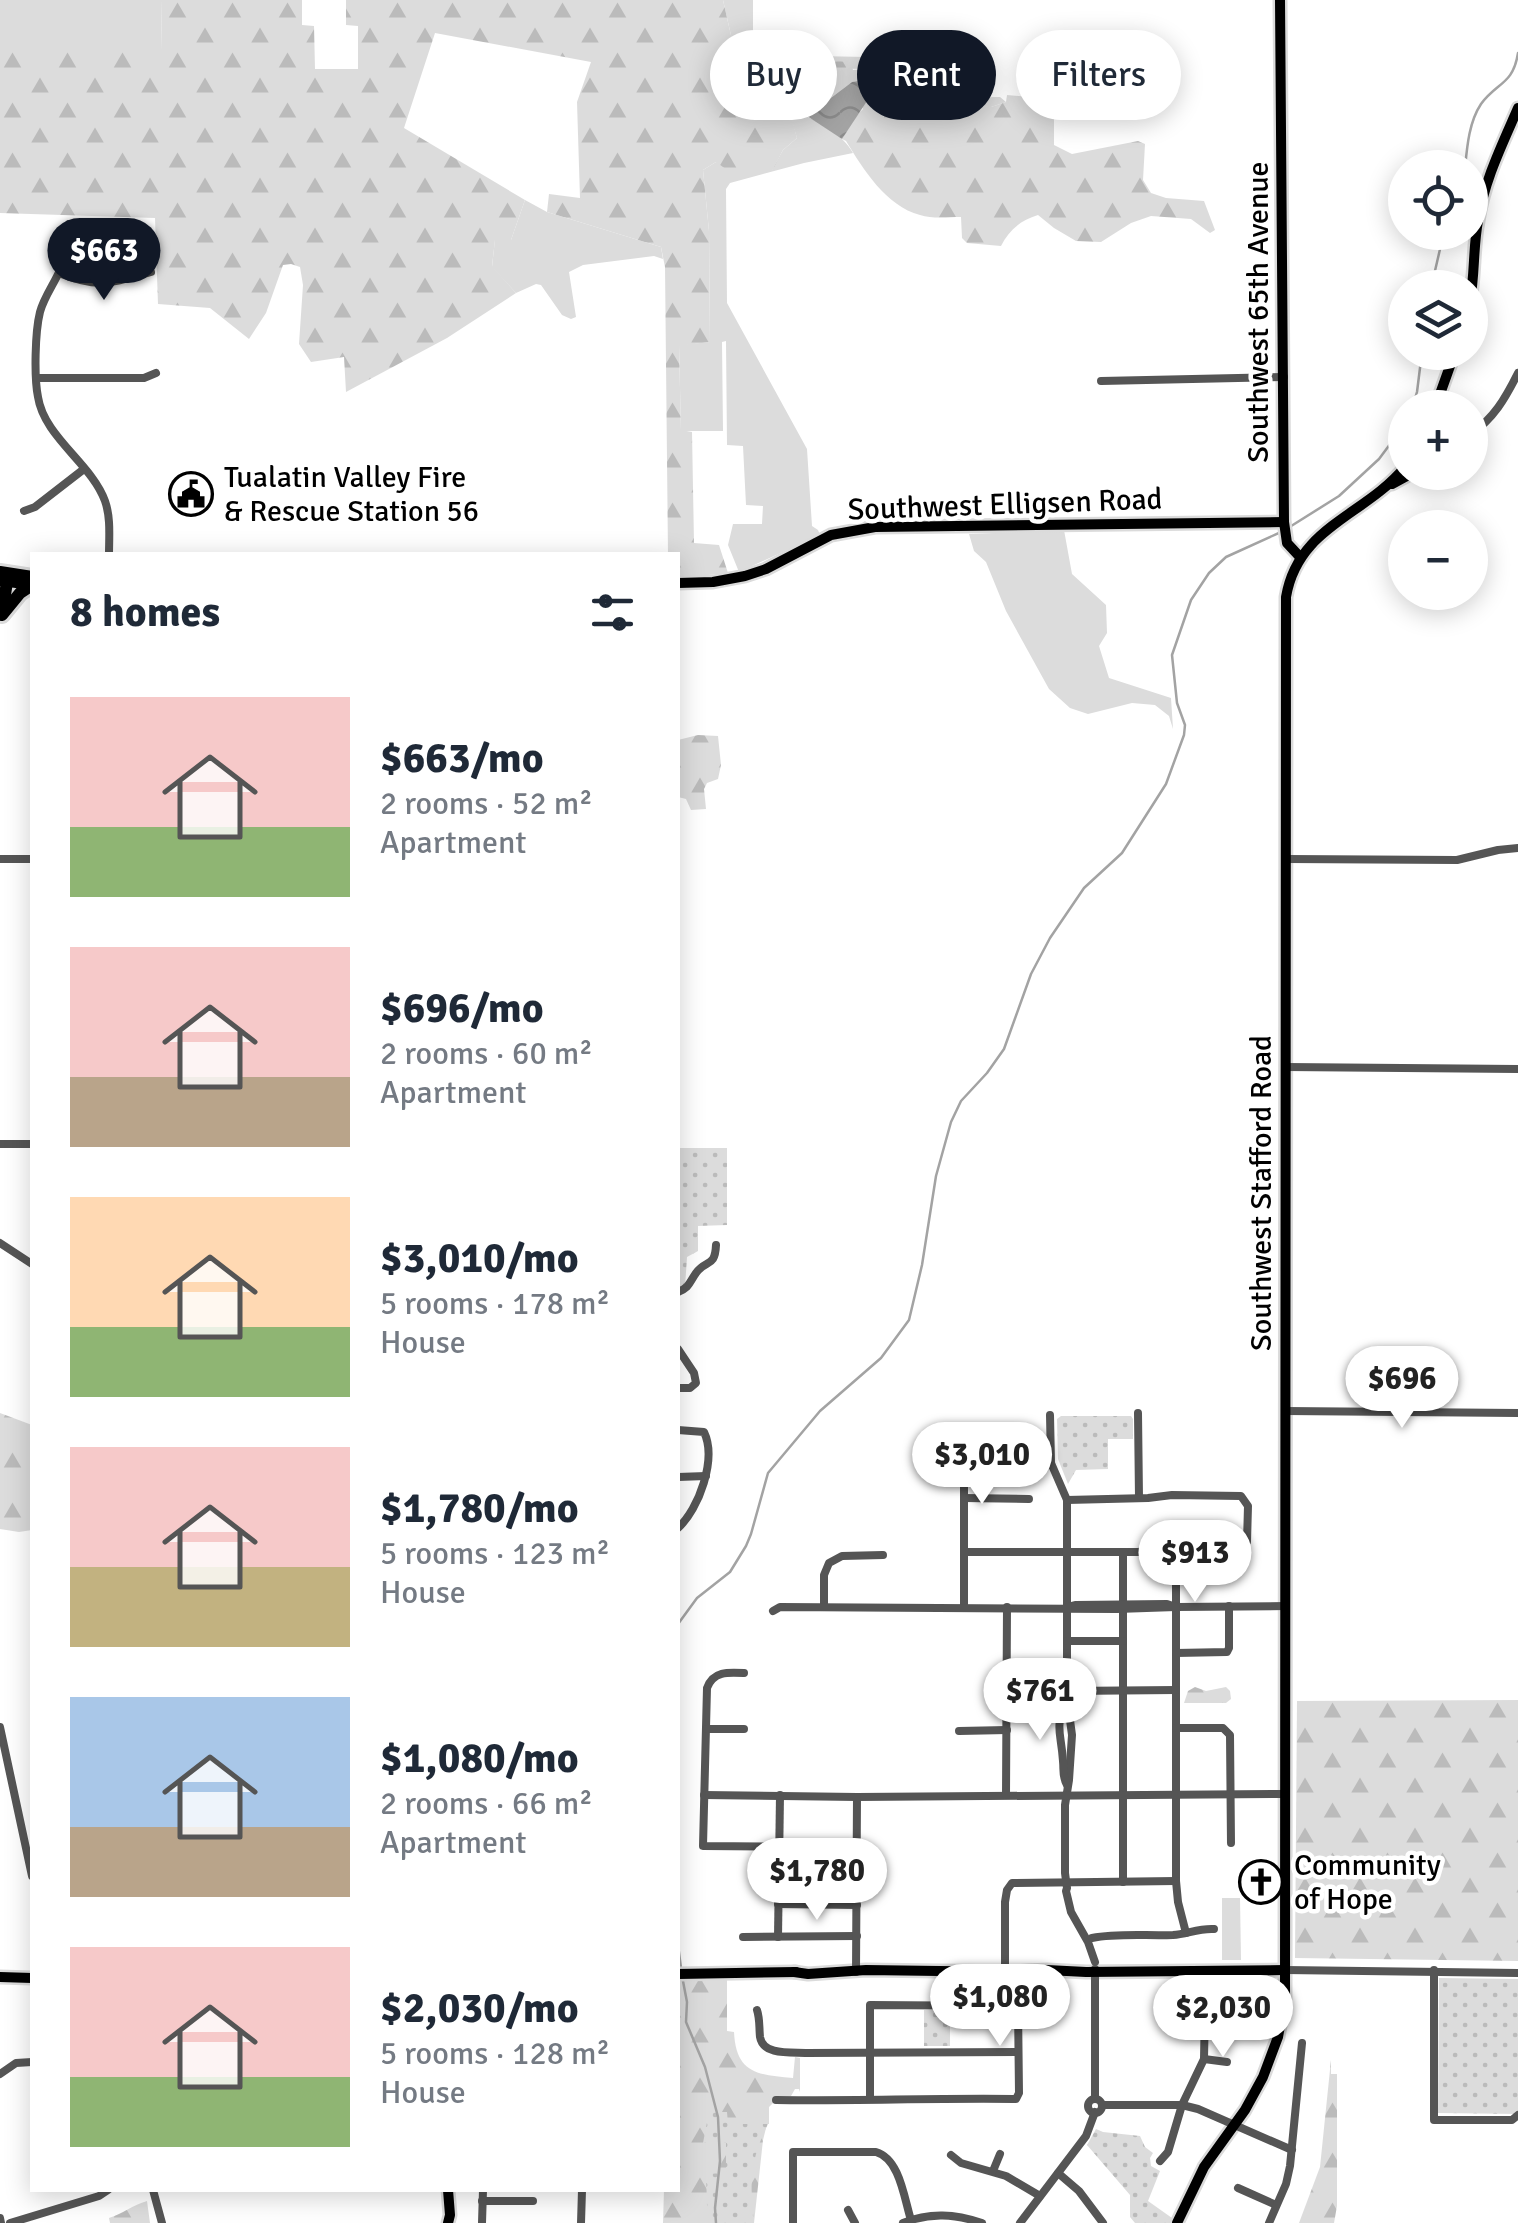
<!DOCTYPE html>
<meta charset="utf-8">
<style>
:root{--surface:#fff;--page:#f6f6f7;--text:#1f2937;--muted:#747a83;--accent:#111827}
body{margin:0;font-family:Signika,sans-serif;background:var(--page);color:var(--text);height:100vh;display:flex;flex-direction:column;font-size:38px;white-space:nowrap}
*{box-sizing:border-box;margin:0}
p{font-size:32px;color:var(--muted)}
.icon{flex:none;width:55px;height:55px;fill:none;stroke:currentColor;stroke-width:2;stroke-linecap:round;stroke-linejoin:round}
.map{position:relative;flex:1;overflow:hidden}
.side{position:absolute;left:30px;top:552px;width:650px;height:1640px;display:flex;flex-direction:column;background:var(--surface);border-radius:0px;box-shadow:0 5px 25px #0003}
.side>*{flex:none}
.banner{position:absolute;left:710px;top:30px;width:658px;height:90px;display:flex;gap:20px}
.tools{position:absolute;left:1388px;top:150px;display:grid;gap:20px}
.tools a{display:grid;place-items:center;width:100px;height:100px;border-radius:50%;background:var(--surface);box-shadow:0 5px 25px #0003;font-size:50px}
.price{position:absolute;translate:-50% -85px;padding:0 22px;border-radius:35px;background:#fff;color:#222;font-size:32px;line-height:65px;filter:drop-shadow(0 2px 5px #0008)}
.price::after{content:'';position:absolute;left:50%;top:60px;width:30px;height:22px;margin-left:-15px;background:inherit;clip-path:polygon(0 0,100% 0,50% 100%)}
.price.on{background:var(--accent);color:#fff}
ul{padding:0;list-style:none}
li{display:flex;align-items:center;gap:30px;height:250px;padding:0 40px}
li span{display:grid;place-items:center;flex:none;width:280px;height:200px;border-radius:0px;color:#555}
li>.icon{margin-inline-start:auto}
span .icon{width:120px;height:120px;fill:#fffc;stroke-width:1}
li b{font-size:42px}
h2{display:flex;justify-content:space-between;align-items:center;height:120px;padding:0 40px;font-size:42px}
.chip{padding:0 35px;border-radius:45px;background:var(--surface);box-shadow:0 5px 25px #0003;font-size:35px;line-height:90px}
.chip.on{background:var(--accent);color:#fff}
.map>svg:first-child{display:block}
</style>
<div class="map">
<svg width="1518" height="2223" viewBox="0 0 1518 2223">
<defs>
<pattern id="forest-firs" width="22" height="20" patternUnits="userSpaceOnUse" patternTransform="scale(2.5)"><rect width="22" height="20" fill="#dcdcdc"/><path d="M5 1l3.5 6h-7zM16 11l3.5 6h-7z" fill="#bbb"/></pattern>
<pattern id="park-dots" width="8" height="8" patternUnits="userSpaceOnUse" patternTransform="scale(2.5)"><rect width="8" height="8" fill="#dcdcdc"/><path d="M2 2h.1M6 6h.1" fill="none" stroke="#bbb" stroke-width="1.8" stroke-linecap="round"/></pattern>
<pattern id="water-waves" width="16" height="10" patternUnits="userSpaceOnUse" patternTransform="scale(2.5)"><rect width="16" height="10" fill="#a3a3a3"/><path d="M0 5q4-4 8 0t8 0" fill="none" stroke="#8b8b8b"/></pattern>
</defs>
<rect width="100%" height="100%" fill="#fff"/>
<g fill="#dcdcdc">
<path d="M0,0H162L161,50H0Z"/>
<path d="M723,0H753V50L759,55L920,58L921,98L1000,97L1006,102L991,107L908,106L890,96L878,72L865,69L815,68L797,85L786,70L735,53Z"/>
<path d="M795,112C817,120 842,133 853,153L804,163L730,183L726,189L727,303L807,449L812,526L818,530L820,535L739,572L728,545L733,524H762L763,506L746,505L743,446L727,445L726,341L722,342L723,431H681L679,345L710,342L709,231L703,170L716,162L772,170L783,150L797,138L790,115Z"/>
<path d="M525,200L547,212L661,247L663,259L654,256L583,265L569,272L576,317L571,319L562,315L541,285L536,284L516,293L492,267L495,239L511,240Z"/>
<path d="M1064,530L1072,574L1106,605L1107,633L1099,646L1109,678L1171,698L1173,729L1169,716L1155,705L1132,703L1088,714L1070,708L1049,689L1006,611L986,562L974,551L969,534Z"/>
<path d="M1222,1898H1240L1241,1960H1222Z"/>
</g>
<g fill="url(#forest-firs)">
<path d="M162,0H302V25L314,26L315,69H358V26L346,25V0H723L735,53L787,70L797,84C815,68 824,59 850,62L853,70L865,69L878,72L890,96L908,106L991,107L1006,102L1007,95L1054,99V145L1072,154L1138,141L1145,144L1143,180L1151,193L1166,198L1204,201L1215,230L1210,233L1191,219L1151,216L1131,223L1101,242L1076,241L1054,228L1038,215C1021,220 1009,230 1001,246L967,243L962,238L961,217C948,217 932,219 920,215C886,206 863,169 846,141L842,139L855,117L863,109L852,82L807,116L795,112L791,115L797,138L783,150L772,171L730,172L716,162L703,170L709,231L710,342L679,346L681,430L692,432L694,543L719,545L728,573L678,578V555H668L665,267L661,247L547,212L549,194L580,198L577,102L591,62L435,33L404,128L525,200L511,240H495L492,266L516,293L447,338L346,392L344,357L311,362L299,344L303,285L300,267L291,264L283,265L266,313L249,339L210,308L158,304L155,218L0,213V50H161Z"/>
<path d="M698,735L718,736L721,765L718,779L707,783L704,789L706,809L691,810L686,799L678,797V740Z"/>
<path d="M0,1413L32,1425V1530L19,1532L0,1529Z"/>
<path d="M1195,1687L1206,1691L1226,1687L1230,1691L1231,1699L1226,1703H1184L1188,1691Z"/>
<path d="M1518,1700V1961L1295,1958L1297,1701Z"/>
<path d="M678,1979H727V2031L734,2032C736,2073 757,2075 793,2078L795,2057L800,2058V2092L799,2089H795L791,2096H780L769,2107V2124H767L763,2140L754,2223H663L664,2190H678Z"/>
<path d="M1331,2060V2074H1337V2206L1334,2223H1299L1320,2167Z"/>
<path d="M147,2201L150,2223H110L109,2218C122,2214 133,2205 147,2201Z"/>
</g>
<g fill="url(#park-dots)">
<path d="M678,1148H727V1225L698,1226V1251L687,1257L685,1287L678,1289Z"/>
<path d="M1061,1416H1131L1133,1419V1439H1108V1469L1076,1470L1068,1484L1058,1459L1057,1419Z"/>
<path d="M1439,1978L1518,1979V2114L1438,2113Z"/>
<path d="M950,2010V2046H924V2010Z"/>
<path d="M709,2112H727L728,2124H768C749,2163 750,2181 754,2223H714L707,2205L706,2174L726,2173V2143H703Z"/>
<path d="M1096,2129L1103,2132L1140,2136L1145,2147L1153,2153L1150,2158L1151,2166L1160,2171L1148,2201L1172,2218L1170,2223H1135L1130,2217V2195L1087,2145Z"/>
</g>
<path fill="url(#water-waves)" d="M859,81L865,84L867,101L842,139L807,116L852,82Z"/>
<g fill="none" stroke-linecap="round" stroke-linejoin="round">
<g stroke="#a3a3a3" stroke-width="2.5">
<path d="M1465,168C1467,147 1469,122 1481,104C1497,82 1513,85 1518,53"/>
<path d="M1431,288L1444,232"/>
<path d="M1412,408L1417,392L1422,352"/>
<path d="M1288,528L1339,496L1379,459L1405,424"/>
<path d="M678,1624L697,1598L730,1572L746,1546L751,1534L768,1473L820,1411L881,1358L909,1320L922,1265L936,1176L951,1122L961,1101L987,1073L1004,1049L1031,974L1050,938L1084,888L1122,853L1166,784L1184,735L1185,725L1177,703L1172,655L1191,600L1209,573L1226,557L1281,532"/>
<path d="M678,1945L681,1968"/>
<path d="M682,1976L687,2002L686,2022L705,2067L718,2117L720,2161L715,2208L716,2223"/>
</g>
<g stroke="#dbdbdb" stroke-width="15">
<g id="major">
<path d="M1280,0L1284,522L1287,543L1300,557"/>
<path d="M1470,301C1475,274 1473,247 1478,221C1484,181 1502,145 1518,108"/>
<path d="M1435,408L1455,352"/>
<path d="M1392,484L1414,472"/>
<path d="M0,581L32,585"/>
<path d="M678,583L713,582L745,576L766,569L831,535L875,527L1284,522"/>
<path d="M794,1972L808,1974L866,1970L1014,1972L1018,1974"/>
<path d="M1014,1972L1047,1970L1086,1972L1285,1970"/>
<path d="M678,1974L796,1972"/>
<path d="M0,1977L32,1978"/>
<path d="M448,2223L450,2215L448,2190"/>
<path d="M1177,2223L1204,2167L1245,2110L1263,2077L1278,2037L1285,1998L1286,597C1298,526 1365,516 1405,467"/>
</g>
</g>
<g stroke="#dbdbdb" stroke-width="18">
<g id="highway">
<path d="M0,572L32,577"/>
<path d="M3,607L7,582"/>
<path d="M2,615L20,593L32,585"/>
</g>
</g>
<g stroke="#555" stroke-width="8">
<path d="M69,224C68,240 66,255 60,270C54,284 44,297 40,312C35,332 34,377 38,397C44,437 92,464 105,501C111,518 109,537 109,555"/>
<path d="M59,273C99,289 111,283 151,272"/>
<path d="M37,378H144L156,373"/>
<path d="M1101,381L1284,377"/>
<path d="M1470,435C1494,418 1505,399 1518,373"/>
<path d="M24,511L35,507L84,469"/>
<path d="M0,859H32"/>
<path d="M1287,859L1457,860L1498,850L1518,848"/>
<path d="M1286,1067L1518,1069"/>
<path d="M0,1144H32"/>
<path d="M0,1243L32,1264"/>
<path d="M678,1292C690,1287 689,1283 696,1273C706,1259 715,1268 716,1245"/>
<path d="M678,1349L694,1373L696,1383L690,1388H678"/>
<path d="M1286,1411L1518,1413"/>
<path d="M1138,1413L1139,1498"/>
<path d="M1050,1415L1051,1463L1067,1500V1698L1072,1735L1069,1780L1065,1805V1873L1067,1888L1066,1891L1071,1912L1088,1942L1095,1962"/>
<path d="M678,1430L704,1432C717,1459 699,1509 678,1528"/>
<path d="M678,1477L706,1476"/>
<path d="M964,1498L1029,1499"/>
<path d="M1176,1548V1881L1178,1902L1186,1933"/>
<path d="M964,1552H1138L1160,1549L1239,1548L1247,1542L1248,1506L1241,1496L1172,1495L1148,1498L1067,1500"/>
<path d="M1123,1552V1882"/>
<path d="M824,1607V1575L829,1563L842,1556L883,1555"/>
<path d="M964,1607V1487L970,1465L981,1453L996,1447L1050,1446"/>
<path d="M1176,1607L1286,1606"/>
<path d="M773,1611L780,1607L1117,1609L1176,1607L1167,1604L1076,1605L1068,1607"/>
<path d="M1067,1641H1123"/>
<path d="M1176,1653L1227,1652L1229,1648V1606"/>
<path d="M744,1673C728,1672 713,1671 707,1688L703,1846L856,1847"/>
<path d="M1067,1691L1176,1690"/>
<path d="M1067,1698C1054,1730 1061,1730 1063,1761C1064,1771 1062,1776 1067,1785"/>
<path d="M0,1727L32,1876"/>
<path d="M1176,1728H1223L1230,1735L1231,1843"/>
<path d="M707,1729H744"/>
<path d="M959,1731L1007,1730"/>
<path d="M704,1795L857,1797L1285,1794"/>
<path d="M1006,1795L1007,1607"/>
<path d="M778,1904L857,1905"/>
<path d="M743,1937L857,1936"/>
<path d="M778,1937L780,1795"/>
<path d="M1092,1938C1118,1933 1146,1936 1173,1935C1187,1934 1199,1928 1214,1929"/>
<path d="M1095,1969V2099"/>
<path d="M1285,1970L1518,1973"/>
<path d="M1434,1970V2120H1512L1518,2115"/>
<path d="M856,1972L857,1797"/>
<path d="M1005,1972V1902L1007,1890L1012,1883L1176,1881"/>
<path d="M942,2004C947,1993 942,1983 942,1972"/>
<path d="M757,2010C760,2019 759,2027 760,2037C763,2056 792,2052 807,2053L1018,2052"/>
<path d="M1204,2059L1227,2062"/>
<path d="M0,2074L16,2063L32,2062"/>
<circle cx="1095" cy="2106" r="7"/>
<path d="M776,2100C855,2101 935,2098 1014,2099H1016L1019,2093L1018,2006L870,2005V2100"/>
<path d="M1102,2105H1182L1198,2109L1292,2150"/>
<path d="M951,2155L961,2163L1006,2176L1040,2196"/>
<path d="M1160,2161L1168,2152L1182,2105L1204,2059L1205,2008L1218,2003L1247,2007"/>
<path d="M993,2171L1000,2154"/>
<path d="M1058,2173L1079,2191L1103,2223"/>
<path d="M1238,2188L1276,2205"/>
<path d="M153,2190L162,2223"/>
<path d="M482,2201H533"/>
<path d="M848,2210L855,2223"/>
<path d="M0,2218L1,2223"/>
<path d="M10,2223L99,2196L108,2190"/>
<path d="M482,2223L483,2190"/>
<path d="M581,2223L582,2190"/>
<path d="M793,2223V2152H876C900,2159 904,2198 911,2220"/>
<path d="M903,2223C930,2212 955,2214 982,2223"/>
<path d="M1020,2223L1086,2136L1095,2112"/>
<path d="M1269,2223L1286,2184L1290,2166L1302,2043"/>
</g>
<use href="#major" stroke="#000" stroke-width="10"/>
<use href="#highway" stroke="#000" stroke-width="12"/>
</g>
<defs>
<g id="civic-ring" transform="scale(2.25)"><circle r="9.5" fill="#fff" stroke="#000" stroke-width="1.5"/><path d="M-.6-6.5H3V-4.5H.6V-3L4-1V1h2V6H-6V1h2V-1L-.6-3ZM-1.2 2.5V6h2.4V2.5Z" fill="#000"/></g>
<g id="church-ring" transform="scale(2.25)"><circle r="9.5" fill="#fff" stroke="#000" stroke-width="1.5"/><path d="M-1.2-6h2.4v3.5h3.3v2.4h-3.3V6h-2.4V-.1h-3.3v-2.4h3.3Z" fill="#000"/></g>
</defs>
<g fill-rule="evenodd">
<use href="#civic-ring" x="191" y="494"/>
<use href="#church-ring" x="1261" y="1882"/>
</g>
<g text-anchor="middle" stroke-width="9" stroke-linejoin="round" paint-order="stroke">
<g font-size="30" fill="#000" stroke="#fff">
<text transform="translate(1258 312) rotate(-90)" y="10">Southwest 65th Avenue</text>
<text transform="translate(1005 504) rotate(-2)" y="10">Southwest Elligsen Road</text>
<text transform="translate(1261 1193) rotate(-90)" y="10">Southwest Stafford Road</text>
</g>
<g font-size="30" fill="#000" stroke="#fff" text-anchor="start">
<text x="224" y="487">Tualatin Valley Fire<tspan x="224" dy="34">&amp; Rescue Station 56</tspan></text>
<text x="1294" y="1875">Community<tspan x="1294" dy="34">of Hope</tspan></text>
</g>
</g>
</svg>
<div class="tools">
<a><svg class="icon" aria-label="locate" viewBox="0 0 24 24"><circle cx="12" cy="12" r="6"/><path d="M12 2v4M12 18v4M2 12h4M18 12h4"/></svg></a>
<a><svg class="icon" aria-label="layers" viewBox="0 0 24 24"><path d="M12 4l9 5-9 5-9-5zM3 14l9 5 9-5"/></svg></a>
<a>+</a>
<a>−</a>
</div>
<b class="price on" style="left:104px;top:303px">$663</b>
<b class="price" style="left:1402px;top:1431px">$696</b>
<b class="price" style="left:982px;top:1507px">$3,010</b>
<b class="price" style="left:1195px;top:1605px">$913</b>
<b class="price" style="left:1040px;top:1743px">$761</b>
<b class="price" style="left:817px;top:1923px">$1,780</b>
<b class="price" style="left:1000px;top:2049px">$1,080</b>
<b class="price" style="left:1223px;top:2060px">$2,030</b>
<div class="banner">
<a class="chip">Buy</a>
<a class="chip on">Rent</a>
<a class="chip">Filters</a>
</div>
<section class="side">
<h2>8 homes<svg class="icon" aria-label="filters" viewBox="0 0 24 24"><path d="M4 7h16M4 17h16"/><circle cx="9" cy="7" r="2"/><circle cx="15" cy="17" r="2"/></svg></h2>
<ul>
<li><span style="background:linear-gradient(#f6c9c9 65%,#8fb573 0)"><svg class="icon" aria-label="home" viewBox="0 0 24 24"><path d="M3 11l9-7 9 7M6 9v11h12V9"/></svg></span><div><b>$663/mo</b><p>2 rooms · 52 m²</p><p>Apartment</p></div></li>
<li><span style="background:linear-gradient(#f6c9c9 65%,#b9a48a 0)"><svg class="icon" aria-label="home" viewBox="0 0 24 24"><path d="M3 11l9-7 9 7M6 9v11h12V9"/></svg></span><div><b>$696/mo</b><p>2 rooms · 60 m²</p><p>Apartment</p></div></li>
<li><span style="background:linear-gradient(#ffd9b3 65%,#8fb573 0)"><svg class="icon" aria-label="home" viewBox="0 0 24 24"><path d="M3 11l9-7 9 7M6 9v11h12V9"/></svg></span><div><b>$3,010/mo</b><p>5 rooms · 178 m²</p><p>House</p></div></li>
<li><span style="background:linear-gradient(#f6c9c9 60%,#c2b280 0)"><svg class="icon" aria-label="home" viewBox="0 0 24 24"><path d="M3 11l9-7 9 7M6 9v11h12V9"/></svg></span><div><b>$1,780/mo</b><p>5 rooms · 123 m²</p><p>House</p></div></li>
<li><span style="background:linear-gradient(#a9c7e8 65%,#b9a48a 0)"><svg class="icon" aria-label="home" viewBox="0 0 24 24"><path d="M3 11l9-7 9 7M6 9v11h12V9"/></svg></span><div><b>$1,080/mo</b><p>2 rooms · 66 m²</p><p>Apartment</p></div></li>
<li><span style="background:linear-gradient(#f6c9c9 65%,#8fb573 0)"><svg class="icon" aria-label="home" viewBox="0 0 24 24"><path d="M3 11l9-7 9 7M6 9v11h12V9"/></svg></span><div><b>$2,030/mo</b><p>5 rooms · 128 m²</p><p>House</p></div></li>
</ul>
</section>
</div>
